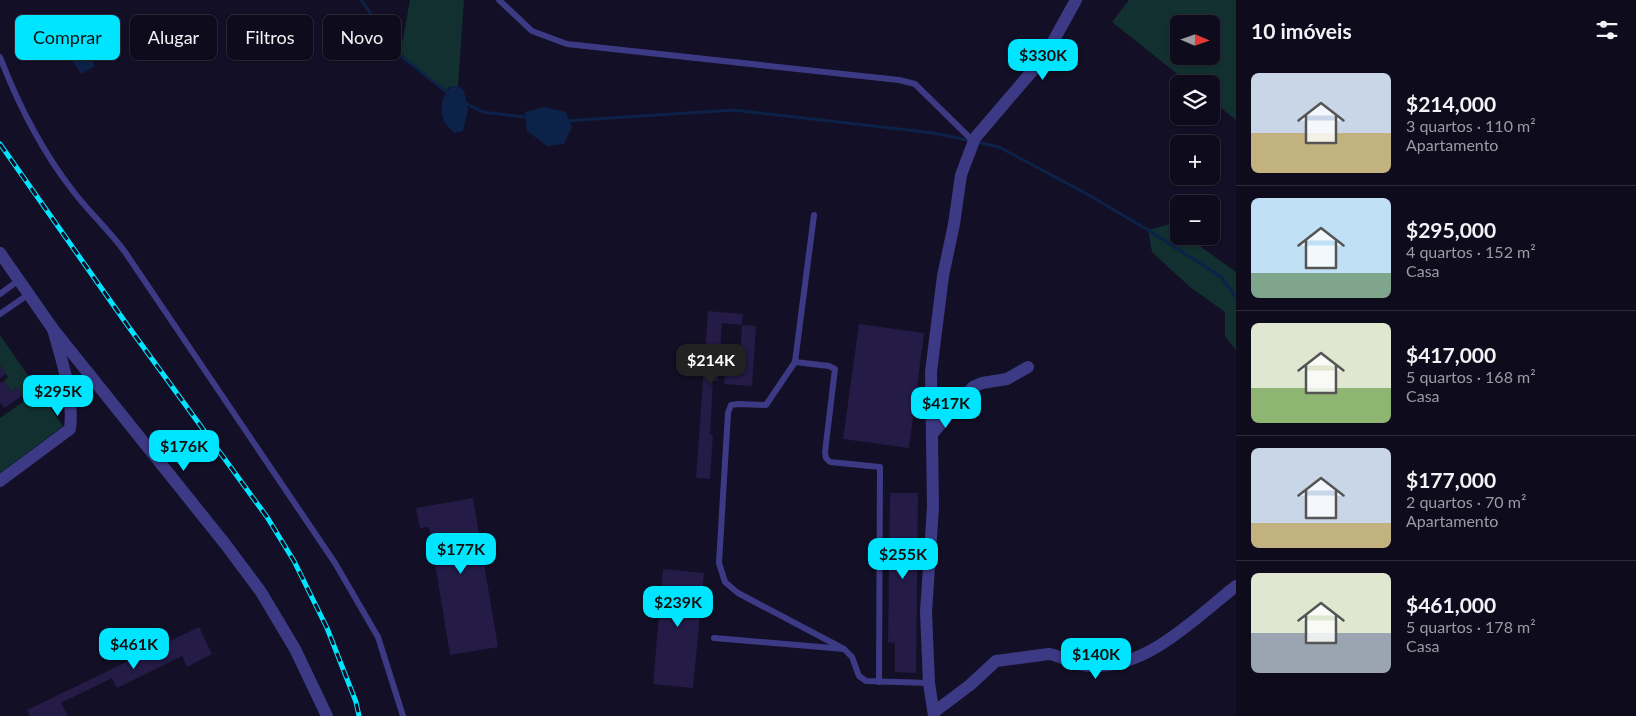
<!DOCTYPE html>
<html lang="pt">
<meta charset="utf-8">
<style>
:root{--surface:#0e0b1c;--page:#171425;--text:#f1f3f6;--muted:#9b9ba3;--line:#2e2b3b;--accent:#00e5ff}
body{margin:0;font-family:Lato,sans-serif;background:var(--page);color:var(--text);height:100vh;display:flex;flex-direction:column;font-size:19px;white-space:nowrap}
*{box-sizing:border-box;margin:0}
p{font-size:16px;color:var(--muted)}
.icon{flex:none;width:28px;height:28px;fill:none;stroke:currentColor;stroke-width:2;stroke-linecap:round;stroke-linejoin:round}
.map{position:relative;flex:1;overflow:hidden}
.panel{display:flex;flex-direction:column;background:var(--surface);width:400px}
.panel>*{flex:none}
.banner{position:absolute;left:15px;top:15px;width:475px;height:45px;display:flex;gap:10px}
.needle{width:32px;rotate:92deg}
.tools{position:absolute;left:1170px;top:15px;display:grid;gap:10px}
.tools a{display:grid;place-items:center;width:50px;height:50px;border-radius:8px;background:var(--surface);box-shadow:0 1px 4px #0004,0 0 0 1px var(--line);font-size:25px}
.price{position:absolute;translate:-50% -42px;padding:0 11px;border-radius:10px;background:var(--accent);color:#111;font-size:16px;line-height:32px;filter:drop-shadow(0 1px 2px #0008)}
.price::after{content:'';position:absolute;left:50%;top:30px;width:15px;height:11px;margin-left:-8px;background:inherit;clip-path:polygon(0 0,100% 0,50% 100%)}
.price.on{background:#222;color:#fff}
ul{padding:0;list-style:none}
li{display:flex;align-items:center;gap:15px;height:125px;padding:0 15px}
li+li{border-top:1px solid var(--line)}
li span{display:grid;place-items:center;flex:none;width:140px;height:100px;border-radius:8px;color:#555}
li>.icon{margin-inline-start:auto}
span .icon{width:60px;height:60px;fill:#fffc;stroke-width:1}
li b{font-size:21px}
h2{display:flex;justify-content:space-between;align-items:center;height:60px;padding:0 15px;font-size:21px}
.tag{padding:0 18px;border-radius:8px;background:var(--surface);box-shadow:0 1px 4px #0004,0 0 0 1px var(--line);font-size:18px;line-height:45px}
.tag.on{background:var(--accent);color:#111}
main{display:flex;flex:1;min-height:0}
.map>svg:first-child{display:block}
</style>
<main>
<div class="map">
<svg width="1236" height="716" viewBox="0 0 1236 716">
<rect width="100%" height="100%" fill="#130f26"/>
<g fill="#12302f" fill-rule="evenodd">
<path d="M410,0H464L458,86L449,87L445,92L400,55Z"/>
<path d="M1129,0H1236V120L1211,100V84H1190L1112,22ZM1179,24H1211V56H1179Z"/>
<path d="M1170,224L1179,231V236H1186L1236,272V350L1225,336V312L1190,287L1152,252L1148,230Z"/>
<path d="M0,335L63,426L0,473V418L27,399L24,394L22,396L17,388L12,392L4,381L8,377L0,365Z"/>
</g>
<g fill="#0c2248">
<path d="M74,31L95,66L81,74L60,40Z"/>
<path d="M454,86H458L464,91L468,109L463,131L454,133C450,129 446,125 444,121C439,110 442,90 454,86Z"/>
<path d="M544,107L566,112L572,127L564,144L547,146L527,131L525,112Z"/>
</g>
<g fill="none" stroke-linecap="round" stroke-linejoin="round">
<g stroke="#0c2248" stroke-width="3">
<path d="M361,0L400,55L449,94"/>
<path d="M465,103L483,112L526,117"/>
<path d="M565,121L733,110L934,133L971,141"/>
<path d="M977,142L999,147L1087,194L1148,230L1221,277L1236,297"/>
</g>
</g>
<g fill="#241b47">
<path d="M708,311L743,314L742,325L722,323L718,381H713L710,434L713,435L710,479L696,478Z"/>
<path d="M859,324L924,333L909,448L843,439Z"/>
<path d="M742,325L756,326L752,386L724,384L725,372L739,373Z"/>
<path d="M0,365L6,374L0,378Z"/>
<path d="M4,381L12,392L17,388L22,396L4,408L0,402V383Z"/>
<path d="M890,493H918L916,673L895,672V643L888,642Z"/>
<path d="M473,498L498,647L450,655L429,527L420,528L416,508Z"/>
<path d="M663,569L704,573L693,688L653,684Z"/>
<path d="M199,627L212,654L187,667L182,656L117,688L112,678L61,703L68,716H30L27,710Z"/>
</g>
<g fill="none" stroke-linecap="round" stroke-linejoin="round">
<g stroke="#3d3a85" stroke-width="6">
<path d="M499,0L532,31L567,44L899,80L915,84L973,141"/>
<path d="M0,57C18,104 42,151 73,191C89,212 109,230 125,252L335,563L378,637L403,716"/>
<path d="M814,215L795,362L829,366L835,369L825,452L826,458L830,462L880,467L879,682"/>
<path d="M0,294L19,280"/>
<path d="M0,314L29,294"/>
<path d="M795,362L766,405L738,404L731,405L728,413L719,563L725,582L738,593L844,649"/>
<path d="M714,638L844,649L852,657L859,676L866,681L929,683"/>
</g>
<g stroke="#3d3a85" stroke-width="12">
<path d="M932,434L973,387L982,383L1007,379L1028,367"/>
<path d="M0,481L70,429C74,395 62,362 53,329"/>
<path d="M934,712L970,685L996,661L1049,654C1063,656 1074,666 1089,666C1146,670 1194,619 1236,586"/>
<path d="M934,716L929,683L926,612L933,507L931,372L943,276L954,224L961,175L975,138L1045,56L1076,0"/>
</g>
<path stroke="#3d3a85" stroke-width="12" d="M0,253L53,329L226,545L261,592L295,649L327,716"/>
<g stroke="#00e5ff" stroke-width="5">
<path id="rail" d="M0,144L128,326L267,517L294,561L327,628L356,702L359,716"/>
</g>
<use href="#rail" stroke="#130f26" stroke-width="3" stroke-dasharray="9" stroke-linecap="butt"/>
</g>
</svg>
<div class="tools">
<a><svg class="needle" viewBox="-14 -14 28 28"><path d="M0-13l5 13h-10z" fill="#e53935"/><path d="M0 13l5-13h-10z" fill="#9b9ba3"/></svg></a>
<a><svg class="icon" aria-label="layers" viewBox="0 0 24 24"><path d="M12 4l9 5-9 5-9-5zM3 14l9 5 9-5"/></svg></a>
<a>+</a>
<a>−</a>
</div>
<b class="price" style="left:1043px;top:81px">$330K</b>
<b class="price on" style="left:711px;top:386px">$214K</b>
<b class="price" style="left:58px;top:417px">$295K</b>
<b class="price" style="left:946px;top:429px">$417K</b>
<b class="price" style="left:184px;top:472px">$176K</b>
<b class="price" style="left:461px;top:575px">$177K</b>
<b class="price" style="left:903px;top:580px">$255K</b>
<b class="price" style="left:678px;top:628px">$239K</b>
<b class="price" style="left:134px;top:670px">$461K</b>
<b class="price" style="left:1096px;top:680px">$140K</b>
<div class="banner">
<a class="tag on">Comprar</a>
<a class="tag">Alugar</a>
<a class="tag">Filtros</a>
<a class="tag">Novo</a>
</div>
</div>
<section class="panel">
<h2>10 imóveis<svg class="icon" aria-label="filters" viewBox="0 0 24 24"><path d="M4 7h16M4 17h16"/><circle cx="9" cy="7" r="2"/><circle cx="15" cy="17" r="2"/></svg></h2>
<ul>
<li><span style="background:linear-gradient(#c9d6e8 60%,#c2b280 0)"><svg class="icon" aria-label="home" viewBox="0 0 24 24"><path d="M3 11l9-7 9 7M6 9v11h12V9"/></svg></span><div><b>$214,000</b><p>3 quartos · 110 m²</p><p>Apartamento</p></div></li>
<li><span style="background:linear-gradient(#bfe0f5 75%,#7fa58c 0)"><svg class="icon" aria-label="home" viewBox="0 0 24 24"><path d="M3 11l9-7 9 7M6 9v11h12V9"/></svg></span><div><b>$295,000</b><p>4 quartos · 152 m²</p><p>Casa</p></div></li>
<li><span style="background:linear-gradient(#dfe7d0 65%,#8fb573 0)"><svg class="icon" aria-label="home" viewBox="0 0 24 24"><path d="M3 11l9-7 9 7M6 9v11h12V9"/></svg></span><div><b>$417,000</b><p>5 quartos · 168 m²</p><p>Casa</p></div></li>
<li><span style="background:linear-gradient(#c9d6e8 75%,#c2b280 0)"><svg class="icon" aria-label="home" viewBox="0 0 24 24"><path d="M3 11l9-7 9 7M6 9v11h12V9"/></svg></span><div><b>$177,000</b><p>2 quartos · 70 m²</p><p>Apartamento</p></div></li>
<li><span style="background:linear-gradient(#dfe7d0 60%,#9aa5b1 0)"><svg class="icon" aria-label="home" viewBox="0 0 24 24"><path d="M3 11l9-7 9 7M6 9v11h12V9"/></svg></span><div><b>$461,000</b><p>5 quartos · 178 m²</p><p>Casa</p></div></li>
</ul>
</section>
</main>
